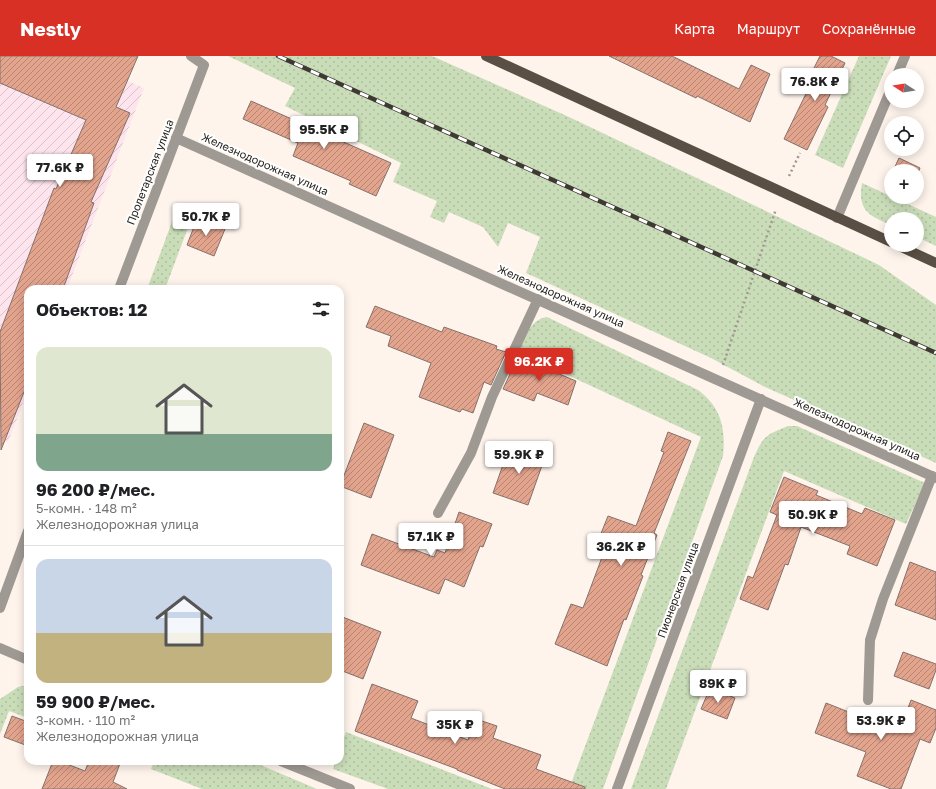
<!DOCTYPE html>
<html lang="ru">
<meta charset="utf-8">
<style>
:root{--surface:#fff;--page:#f6f6f6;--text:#202124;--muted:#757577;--line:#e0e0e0;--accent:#d93025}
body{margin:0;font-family:"Golos Text",sans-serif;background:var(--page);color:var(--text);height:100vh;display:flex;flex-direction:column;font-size:15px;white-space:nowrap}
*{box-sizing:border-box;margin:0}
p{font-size:13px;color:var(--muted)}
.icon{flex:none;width:22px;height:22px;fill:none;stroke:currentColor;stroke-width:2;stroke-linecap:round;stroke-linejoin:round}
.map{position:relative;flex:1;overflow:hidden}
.drawer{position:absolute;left:24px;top:229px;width:320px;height:480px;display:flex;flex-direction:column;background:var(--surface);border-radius:12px;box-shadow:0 2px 10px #0003}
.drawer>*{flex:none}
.needle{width:26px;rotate:282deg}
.buttons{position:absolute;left:884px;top:12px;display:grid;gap:8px}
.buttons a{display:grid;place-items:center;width:40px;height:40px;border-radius:50%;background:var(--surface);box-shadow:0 2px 10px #0003;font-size:20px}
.price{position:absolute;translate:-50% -34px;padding:0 9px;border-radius:4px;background:#fff;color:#222;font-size:13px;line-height:26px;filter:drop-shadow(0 1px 2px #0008)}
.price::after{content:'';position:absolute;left:50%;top:24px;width:12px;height:9px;margin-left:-6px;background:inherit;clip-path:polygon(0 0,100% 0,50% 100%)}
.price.active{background:var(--accent);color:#fff}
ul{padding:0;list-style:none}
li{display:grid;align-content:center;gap:8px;height:212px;padding:0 12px}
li+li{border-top:1px solid var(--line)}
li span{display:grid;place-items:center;height:124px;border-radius:12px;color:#555}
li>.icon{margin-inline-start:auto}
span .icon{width:72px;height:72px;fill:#fffc;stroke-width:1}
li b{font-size:17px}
h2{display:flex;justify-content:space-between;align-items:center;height:48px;padding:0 12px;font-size:17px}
header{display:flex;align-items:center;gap:24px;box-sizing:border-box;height:56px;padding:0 20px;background:var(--accent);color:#fff}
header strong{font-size:19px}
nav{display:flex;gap:22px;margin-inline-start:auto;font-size:14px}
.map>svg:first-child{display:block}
</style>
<header>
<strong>Nestly</strong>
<nav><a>Карта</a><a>Маршрут</a><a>Сохранённые</a></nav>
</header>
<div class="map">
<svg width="936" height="733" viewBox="0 0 936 733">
<defs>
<pattern id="industrial-furrows" width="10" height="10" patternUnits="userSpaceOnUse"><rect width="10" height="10" fill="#fee4ed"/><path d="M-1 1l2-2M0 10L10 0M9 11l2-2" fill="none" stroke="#d9c3ca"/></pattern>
<pattern id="grass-dots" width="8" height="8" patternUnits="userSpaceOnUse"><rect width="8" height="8" fill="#caddb9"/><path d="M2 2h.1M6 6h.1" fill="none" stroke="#adbd9e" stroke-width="1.8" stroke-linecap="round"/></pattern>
<pattern id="building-hatch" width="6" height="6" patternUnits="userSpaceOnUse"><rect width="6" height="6" fill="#e3a48e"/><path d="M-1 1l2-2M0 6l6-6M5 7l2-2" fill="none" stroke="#b88573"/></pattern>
</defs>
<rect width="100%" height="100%" fill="#fef4ec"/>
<path fill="url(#industrial-furrows)" d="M0,0H69L144,32L67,233H28V334L8,386L0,382Z"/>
<g fill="url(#grass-dots)">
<path d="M228,0H432L569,61L879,209L936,249V407L765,331L711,302L526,217L540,181L508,167L498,191L483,171L449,156L444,167L430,161L437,145L393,126L401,107L285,50L295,32Z"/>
<path d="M859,0H891L843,112L815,99Z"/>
<path d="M862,127L936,161V190L917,181V163H891V169C870,160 857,155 862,127Z"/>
<path d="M179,147L195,153L165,233H147Z"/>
<path d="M547,261L698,334C721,351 726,372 723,400L603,733H569L701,381L518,296C525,282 529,264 547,261Z"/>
<path d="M788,370H797L925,427L906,468L784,415L666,733H631L754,401C764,379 766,379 788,370Z"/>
<path d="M28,629V662L9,655L0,678V643L18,631Z"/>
<path d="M346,676L492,733H388L333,713L336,705H340V692Z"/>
<path d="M154,705H251L317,733H202L151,713Z"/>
</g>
<g fill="url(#building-hatch)" stroke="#84716b">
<path d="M0,0H138L116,51L130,57L91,146L94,147L63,233H28V326L1,394L0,276L54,132L56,133L86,64L0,27Z"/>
<path d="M609,0H672L739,33L751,9L770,18L750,66L697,40L696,42Z"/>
<path d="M820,0H831L845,7L825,49L828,51L807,94L784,83L816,17L812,16Z"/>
<path d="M251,45L391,107L376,140L349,128L351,125L293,100L298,87L243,63Z"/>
<path d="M899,102L920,112L917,119V115H893Z"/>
<path d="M891,120V135L885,132Z"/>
<path d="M197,163L225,173L214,200L187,189Z"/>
<path d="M375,250L442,276L444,271L497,290L496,293L506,296L491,329L484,326L473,357L462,353L460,356L419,341L431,307L388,290L391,280L366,271Z"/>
<path d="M518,301L576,325L568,349L537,337L534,345L503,333Z"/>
<path d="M364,367L394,379L371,442L340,430Z"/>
<path d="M668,376L691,385L654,477L657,479L641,519L643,520L626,564L624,563L607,610L555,588L571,548L583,552L607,488L598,485L608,460L636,470L664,396L661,395Z"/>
<path d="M510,389L545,401L528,449L493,437Z"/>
<path d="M784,421L818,435L816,439L862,458L865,452L895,464L877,510L847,498L850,490L801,471L788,509L785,508L768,554L740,543L748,520L753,522L777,459L770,456Z"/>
<path d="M459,456L492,468L483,491L480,490L464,531L445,523L439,538L361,509L372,478L434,501L437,494L445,497Z"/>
<path d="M910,506L936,516V564L895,549Z"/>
<path d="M340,560L381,576L363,623L340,614Z"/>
<path d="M903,596L936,608V614L929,633L894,620Z"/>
<path d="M372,628L418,645L411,662L468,684L476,663L497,670L493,682L541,699L536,713L585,731V733H505L457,714V713L355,675Z"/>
<path d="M710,632L735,642L727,663L701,653Z"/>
<path d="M911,644L936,654V672L930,687L920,683L901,733H891L857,720L866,696L815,677L826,647L899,676Z"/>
<path d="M12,660L28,666V690L4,681Z"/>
<path d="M53,705H59L85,715L89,705H121L113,726L127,733H42Z"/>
</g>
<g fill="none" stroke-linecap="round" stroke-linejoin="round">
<g stroke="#9f9790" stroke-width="2.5" stroke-dasharray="2 3" stroke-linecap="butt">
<path d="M789,120L800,97"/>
<path d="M723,309L776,153"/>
</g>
<g stroke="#9f9993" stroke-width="10">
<path d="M897,19L905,0"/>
<path d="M176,82L936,422"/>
<path d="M837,162L891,33"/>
<path d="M119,233L204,9L191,0"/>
<path d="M438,457L471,397L492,341L538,243"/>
<path d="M0,552L28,475"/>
<path d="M0,592L28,604"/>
<path d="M868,644L870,584L883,543L932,420"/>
<path d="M281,705L350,733"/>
<path d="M617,733L761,343"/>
</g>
<g stroke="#594f44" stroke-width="10">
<path d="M486,0L891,186"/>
<path d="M897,189L936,207"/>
</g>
<g stroke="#3e3933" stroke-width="4.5">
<path id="rail" d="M278,0L936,297"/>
</g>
<use href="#rail" stroke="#fff" stroke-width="3" stroke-dasharray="9" stroke-linecap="butt"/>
</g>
<g text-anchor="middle" stroke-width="4" stroke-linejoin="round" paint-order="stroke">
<g font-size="11" fill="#221d18" stroke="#fff">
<text transform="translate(265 108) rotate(24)" y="4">Железнодорожная улица</text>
<text transform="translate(150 116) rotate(-69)" y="4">Пролетарская улица</text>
<text transform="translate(561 240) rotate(24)" y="4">Железнодорожная улица</text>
<text transform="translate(857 373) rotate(24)" y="4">Железнодорожная улица</text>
<text transform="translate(678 534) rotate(-70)" y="4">Пионерская улица</text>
</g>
</g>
</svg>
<div class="buttons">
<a><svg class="needle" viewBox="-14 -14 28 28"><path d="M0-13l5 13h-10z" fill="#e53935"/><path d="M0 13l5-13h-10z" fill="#757577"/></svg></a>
<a><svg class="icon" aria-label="locate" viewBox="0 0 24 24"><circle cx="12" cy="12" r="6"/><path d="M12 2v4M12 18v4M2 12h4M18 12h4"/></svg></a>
<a>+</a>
<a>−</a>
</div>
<b class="price" style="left:815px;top:46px">76.8K ₽</b>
<b class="price" style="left:324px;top:94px">95.5K ₽</b>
<b class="price" style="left:60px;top:132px">77.6K ₽</b>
<b class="price" style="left:206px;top:181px">50.7K ₽</b>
<b class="price active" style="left:539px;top:326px">96.2K ₽</b>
<b class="price" style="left:519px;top:419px">59.9K ₽</b>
<b class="price" style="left:813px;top:479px">50.9K ₽</b>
<b class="price" style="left:431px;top:501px">57.1K ₽</b>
<b class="price" style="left:621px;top:511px">36.2K ₽</b>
<b class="price" style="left:718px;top:648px">89K ₽</b>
<b class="price" style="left:881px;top:685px">53.9K ₽</b>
<b class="price" style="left:455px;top:689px">35K ₽</b>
<section class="drawer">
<h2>Объектов: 12<svg class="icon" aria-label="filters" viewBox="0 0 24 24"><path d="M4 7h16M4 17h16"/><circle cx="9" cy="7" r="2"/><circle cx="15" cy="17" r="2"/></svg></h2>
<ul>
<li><span style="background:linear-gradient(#dfe7d0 70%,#7fa58c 0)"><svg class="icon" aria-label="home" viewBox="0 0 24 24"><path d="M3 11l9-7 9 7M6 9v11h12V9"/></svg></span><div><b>96 200 ₽/мес.</b><p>5-комн. · 148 m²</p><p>Железнодорожная улица</p></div></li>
<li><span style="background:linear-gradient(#c9d6e8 60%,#c2b280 0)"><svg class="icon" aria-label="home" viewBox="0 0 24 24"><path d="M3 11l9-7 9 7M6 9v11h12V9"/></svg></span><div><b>59 900 ₽/мес.</b><p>3-комн. · 110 m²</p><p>Железнодорожная улица</p></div></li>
</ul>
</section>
</div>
